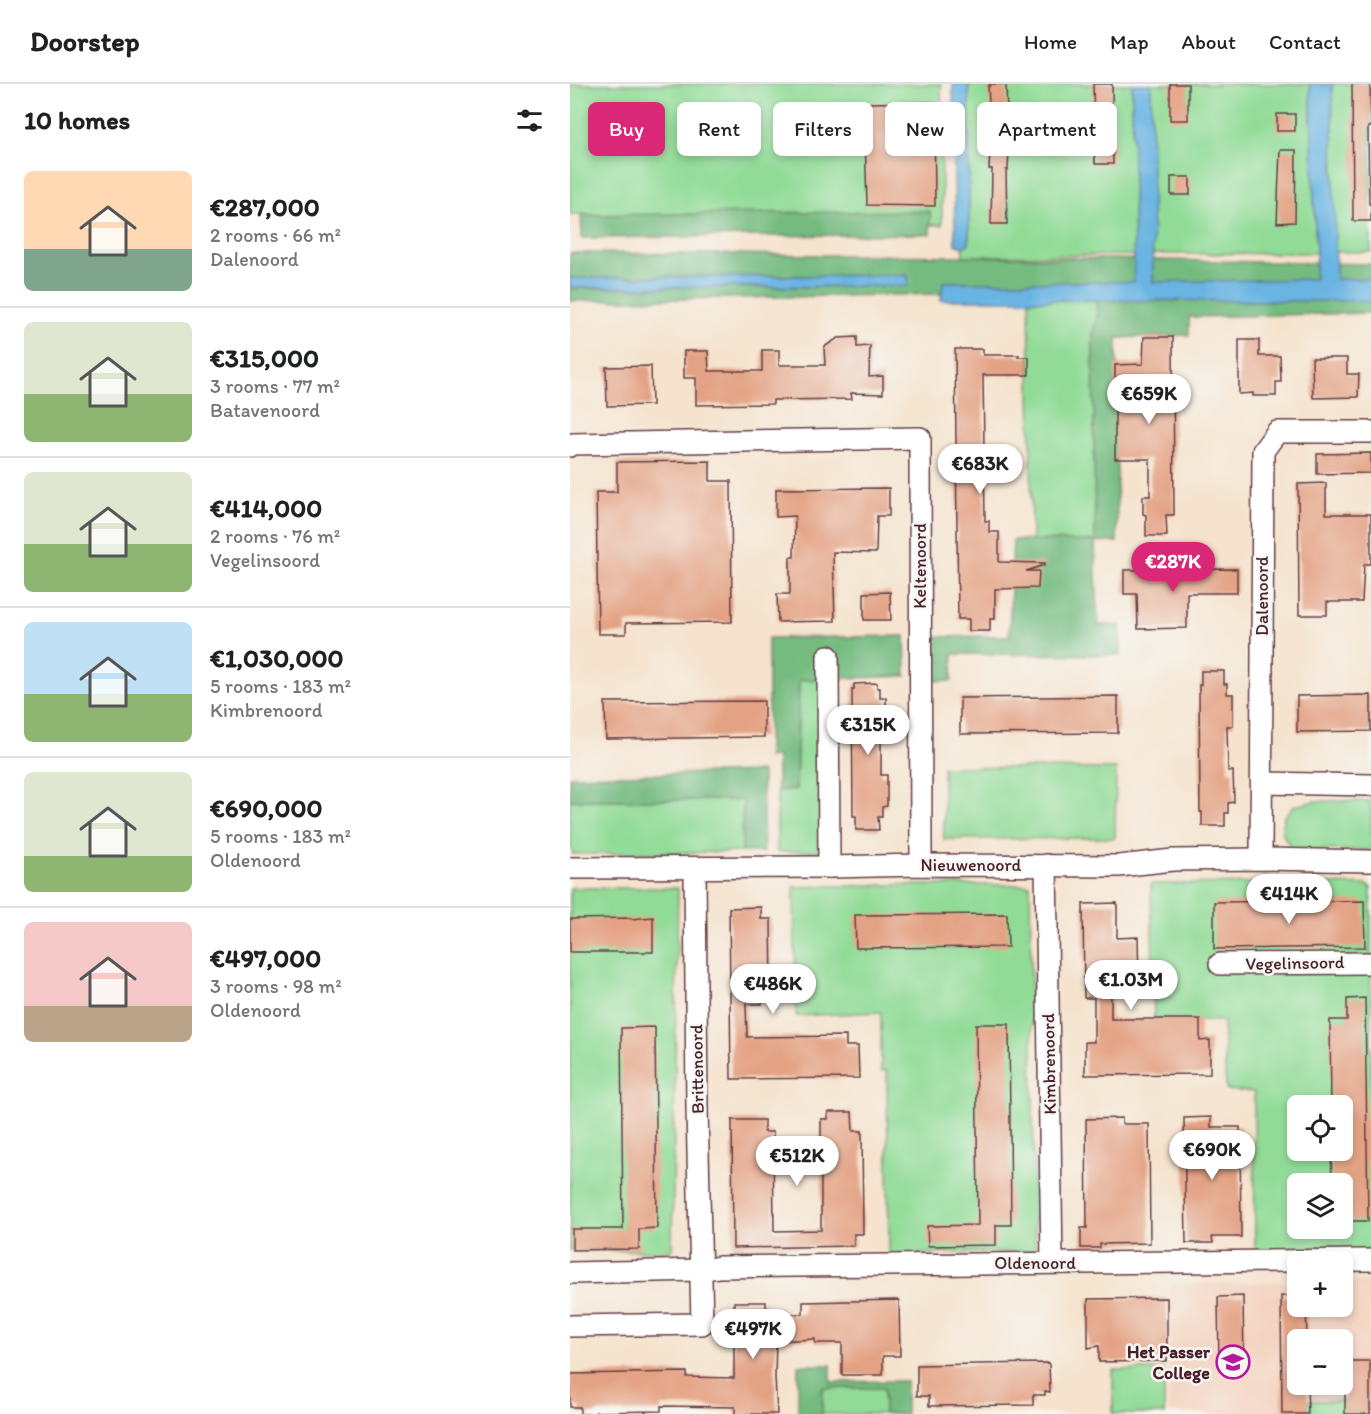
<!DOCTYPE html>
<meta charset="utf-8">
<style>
:root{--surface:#fff;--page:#f2f2f2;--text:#202124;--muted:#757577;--line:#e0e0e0;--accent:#db2777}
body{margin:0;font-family:Itim,sans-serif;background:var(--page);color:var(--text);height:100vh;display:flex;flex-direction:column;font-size:22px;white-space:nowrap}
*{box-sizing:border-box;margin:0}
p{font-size:20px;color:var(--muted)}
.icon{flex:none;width:33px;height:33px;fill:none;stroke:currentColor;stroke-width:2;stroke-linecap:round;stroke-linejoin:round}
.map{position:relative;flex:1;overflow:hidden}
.drawer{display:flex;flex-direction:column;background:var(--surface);width:570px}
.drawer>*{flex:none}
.hud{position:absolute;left:18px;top:18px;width:570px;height:54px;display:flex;gap:12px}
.controls{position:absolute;left:717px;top:1011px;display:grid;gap:12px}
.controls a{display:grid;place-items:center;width:66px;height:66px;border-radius:9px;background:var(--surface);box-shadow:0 3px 9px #0003;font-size:30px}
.price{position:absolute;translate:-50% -51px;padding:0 14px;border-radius:21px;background:#fff;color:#222;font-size:20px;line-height:39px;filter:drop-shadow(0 2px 3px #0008)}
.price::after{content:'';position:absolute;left:50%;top:36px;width:18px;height:14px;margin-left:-9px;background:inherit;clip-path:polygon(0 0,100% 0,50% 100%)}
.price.current{background:var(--accent);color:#fff}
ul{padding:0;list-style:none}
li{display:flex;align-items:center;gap:18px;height:150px;padding:0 24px}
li+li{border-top:2px solid var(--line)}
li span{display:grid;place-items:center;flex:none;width:168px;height:120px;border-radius:9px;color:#555}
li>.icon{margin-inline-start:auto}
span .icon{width:72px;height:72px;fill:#fffc;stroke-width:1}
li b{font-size:26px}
h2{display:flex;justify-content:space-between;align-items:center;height:72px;padding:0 24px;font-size:26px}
.chip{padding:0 21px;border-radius:9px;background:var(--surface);box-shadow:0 3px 9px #0003;font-size:21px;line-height:54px}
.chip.current{background:var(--accent);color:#fff}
header{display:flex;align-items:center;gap:36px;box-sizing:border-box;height:84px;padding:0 30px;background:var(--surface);border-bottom:2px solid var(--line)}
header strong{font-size:28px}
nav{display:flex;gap:33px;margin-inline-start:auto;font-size:21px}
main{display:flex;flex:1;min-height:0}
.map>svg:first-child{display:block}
</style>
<header>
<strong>Doorstep</strong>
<nav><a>Home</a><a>Map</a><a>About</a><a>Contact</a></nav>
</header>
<main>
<section class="drawer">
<h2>10 homes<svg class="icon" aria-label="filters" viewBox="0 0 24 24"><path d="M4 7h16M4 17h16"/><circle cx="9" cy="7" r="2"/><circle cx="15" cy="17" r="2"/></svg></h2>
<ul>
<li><span style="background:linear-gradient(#ffd9b3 65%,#7fa58c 0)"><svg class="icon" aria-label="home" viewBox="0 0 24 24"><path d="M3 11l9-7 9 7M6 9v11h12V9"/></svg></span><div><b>€287,000</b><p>2 rooms · 66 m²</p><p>Dalenoord</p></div></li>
<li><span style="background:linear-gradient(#dfe7d0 60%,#8fb573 0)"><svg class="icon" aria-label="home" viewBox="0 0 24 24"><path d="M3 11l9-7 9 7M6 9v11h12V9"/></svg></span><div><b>€315,000</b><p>3 rooms · 77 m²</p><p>Batavenoord</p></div></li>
<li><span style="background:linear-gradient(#dfe7d0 60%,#8fb573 0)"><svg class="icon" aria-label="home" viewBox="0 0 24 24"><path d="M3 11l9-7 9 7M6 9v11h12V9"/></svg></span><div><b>€414,000</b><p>2 rooms · 76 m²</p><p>Vegelinsoord</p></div></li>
<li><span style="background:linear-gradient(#bfe0f5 60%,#8fb573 0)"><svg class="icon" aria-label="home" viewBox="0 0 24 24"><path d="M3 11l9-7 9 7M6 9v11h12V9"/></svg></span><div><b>€1,030,000</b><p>5 rooms · 183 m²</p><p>Kimbrenoord</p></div></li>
<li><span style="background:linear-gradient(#dfe7d0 70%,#8fb573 0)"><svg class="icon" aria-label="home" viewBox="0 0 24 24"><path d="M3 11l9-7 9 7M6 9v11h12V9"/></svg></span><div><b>€690,000</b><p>5 rooms · 183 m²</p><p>Oldenoord</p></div></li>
<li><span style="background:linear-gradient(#f6c9c9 70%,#b9a48a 0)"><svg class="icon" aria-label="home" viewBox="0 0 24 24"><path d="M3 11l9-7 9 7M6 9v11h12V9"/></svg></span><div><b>€497,000</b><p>3 rooms · 98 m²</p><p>Oldenoord</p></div></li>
</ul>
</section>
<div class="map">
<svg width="801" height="1330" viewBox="0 0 801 1330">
<rect width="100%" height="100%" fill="#f6f6f2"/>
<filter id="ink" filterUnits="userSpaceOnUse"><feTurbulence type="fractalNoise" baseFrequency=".0167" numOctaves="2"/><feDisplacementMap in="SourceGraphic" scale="12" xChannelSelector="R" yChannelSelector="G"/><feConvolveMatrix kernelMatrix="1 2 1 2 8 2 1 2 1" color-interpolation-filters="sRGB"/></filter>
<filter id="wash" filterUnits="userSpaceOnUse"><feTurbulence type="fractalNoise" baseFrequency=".008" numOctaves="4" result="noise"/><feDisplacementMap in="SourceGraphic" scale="24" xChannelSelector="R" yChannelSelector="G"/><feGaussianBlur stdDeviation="1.35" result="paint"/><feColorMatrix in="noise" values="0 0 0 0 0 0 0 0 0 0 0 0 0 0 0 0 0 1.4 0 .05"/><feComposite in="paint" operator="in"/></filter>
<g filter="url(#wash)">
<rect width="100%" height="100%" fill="#f5e3ce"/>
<path fill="#f4d3c0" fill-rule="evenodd" d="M801,1197V1330H599L600,1200L727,1198L728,1222H772L773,1198ZM728,1256H772V1300H728Z"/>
<g fill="#91db97" stroke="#6e7d61" stroke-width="1.5" fill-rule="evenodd">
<path d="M0,0H371L372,141L0,130Z"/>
<path d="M399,0H562L564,171L393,172V163L399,159Z"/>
<path d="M581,0H740L746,169L582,170Z"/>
<path d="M762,0H801V168H765Z"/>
<path d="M526,207L527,236L523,248L525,458L462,456L459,208Z"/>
<path d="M266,595V767L207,768V707L226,705L229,596Z"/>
<path d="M373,683L546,685L545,754L374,755Z"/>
<path d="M0,716H173L172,768L3,770L0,759Z"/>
<path d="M746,717H801V764L799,766H723L712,749L714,733L724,722Z"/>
<path d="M724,799L796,801L801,804V1170L685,1174L684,1008L656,1006L653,937L584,935L581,800ZM728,1022H772V1066H728ZM728,1100H772V1144H728Z"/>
<path d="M311,801H460L465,1167L319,1171L317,987H311V928L226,932L224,803Z"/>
<path d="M0,804H108L102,1167L0,1166Z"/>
<rect x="543" y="1286" width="51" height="44"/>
<path d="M253,1304H314V1330H252Z"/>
<path d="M737,1317H775V1330H738Z"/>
</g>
<g fill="#74bb80" stroke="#5f6d56" stroke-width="1.5">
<path d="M360,127V150L12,154L11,131Z"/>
<path d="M0,169L393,172L801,180V229L619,233V251L547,254V458H525L528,541H550L551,571L383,570L382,597H355V553L439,552L443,456L525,457L523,248L527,236L526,207L0,217V204L338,202V191L0,194Z"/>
<path d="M335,552L336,592L229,596L226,705L207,707V673H198V554Z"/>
<path d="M192,688L194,768H172L173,716H0V692Z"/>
<path d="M228,1281H261V1298L336,1297V1330H314V1304H253L252,1330H228Z"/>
</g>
<g fill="#69b4e2" stroke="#5a6a86" stroke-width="1.5">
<path d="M383,0H399V159L393,163L385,160Z"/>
<path d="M562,0H581L583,198L745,195L746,169L740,0H762L766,195H801V217L371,216L373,198H564Z"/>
<path d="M338,191V202L0,204V194Z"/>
</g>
<g id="blocks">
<g fill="#e4a284">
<path d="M420,0H436L437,30H440V47L438,86H436L437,140H421L422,85H419L420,67H422L421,19H419L418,2H420Z"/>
<path d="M523,0H542L543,80H525Z"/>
<rect x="600" y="0" width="18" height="36"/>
<path d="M782,0H800L801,43H798L799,120H801V137H783Z"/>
<path d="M364,18L365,122L297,121L294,19Z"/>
<rect x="707" y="30" width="18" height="17"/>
<path d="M710,66H726L725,138L707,139Z"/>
<rect x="601" y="93" width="19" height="18"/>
<path d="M287,253V263L300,262L299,293L313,292V310L281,309L282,315L203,316V320L126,321V294H114V267H138L139,287H192V266H209V281H255L254,263L268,254Z"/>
<path d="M574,253H603L604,431H596L597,452H576V431L573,430V412H580V375H545V281L573,280Z"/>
<path d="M669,256H689V272H710L711,298H706V312H683V309L669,310Z"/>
<path d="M385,265H413V271H449L448,273H459V291H413L415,437H419V448H429V478L475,479V481L456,487H469L468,504L425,505V535H420V547H399V535H388Z"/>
<path d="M742,274H777V290H789L788,313L743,314Z"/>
<path d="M81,282L82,321L37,322L36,283Z"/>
<path d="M801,369V389L747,390V370Z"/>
<path d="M140,377V397H161L162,538L56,539V550H28L26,408H47V378Z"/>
<path d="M756,399V430H801V480H794L792,518H757V531H729L728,400Z"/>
<path d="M319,404V432H307L306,469L263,468L265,537L208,538L207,510H220V473H224L225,432L206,433V405Z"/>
<path d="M667,485V509H617V544L568,545L567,510H554V486Z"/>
<path d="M320,508L321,536H294V509Z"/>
<path d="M631,587H654V600H657V610H663V642H657L658,687H663L664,718L658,719V729H655V742H632V728H630L629,601H631Z"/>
<path d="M307,599V604H310V614H316V646H311V691H317V722L312,723V733H308L309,746H286V732H283L282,605H284V600Z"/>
<path d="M801,611V647L727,648V612Z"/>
<path d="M548,612V649L390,650V614Z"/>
<path d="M194,617V653L36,655L35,618Z"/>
<path d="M794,817L795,863L644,865V818Z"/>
<path d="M547,819V854L568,853L569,897H541V935H630V957L640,956V990L515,991V958H524V914H514L513,820Z"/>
<path d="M191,823V835H201L202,907H192V920H176L177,953L276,952V962H288L289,994L161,995L159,824Z"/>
<path d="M437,830L438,863L286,864L285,831Z"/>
<path d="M83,833V868H0V835L61,834V835Z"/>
<path d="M795,914L798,1137H772V1100H762L761,1066H772V1022H761L760,936H777V915Z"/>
<path d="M406,940H439L441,1141H426V1161L358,1162L357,1142L408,1141Z"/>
<path d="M85,943L87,1144L69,1145V1165L2,1166V1145H53L51,944Z"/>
<path d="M258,1028H282L283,1047H292L293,1150H284V1162L163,1164L162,1036H194V1048H203L204,1147L251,1146V1035H258Z"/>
<path d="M641,1033V1043H670L671,1153H642L643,1159H616L614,1034Z"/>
<path d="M552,1034V1040H579L580,1159L530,1160V1164H511V1144H517L516,1035Z"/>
<path d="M673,1212L674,1279H649L648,1213Z"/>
<path d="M711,1212H728V1222H736L737,1256H728V1300H737L738,1330H712Z"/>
<path d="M597,1214V1277L529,1278V1262L518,1264V1215Z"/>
<path d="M329,1216L330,1272H313V1291H272V1259H245V1255L206,1257L205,1293L207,1330H165V1323L91,1322V1327L26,1328V1330H10V1323H0V1290L117,1288V1293L164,1294V1218H196V1230H233V1218Z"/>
<rect x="775" y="1277" width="25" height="53"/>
<path d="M479,1279L480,1308L475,1307V1311H463V1321L359,1322V1312H347V1281Z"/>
</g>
</g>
</g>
<g filter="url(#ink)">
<use href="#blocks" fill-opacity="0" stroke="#643c43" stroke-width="1.5"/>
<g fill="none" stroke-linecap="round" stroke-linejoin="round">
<g stroke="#643c43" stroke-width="24">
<g id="street">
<path d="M0,362L2,360L350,354L351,781"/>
<path d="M258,572L259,783"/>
<path d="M692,699L801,701"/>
<path d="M691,775L693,367L707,348H801"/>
<path d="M476,781L482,1178"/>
<path d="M0,784L259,783L351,781L549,782L603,776L691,775L801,777"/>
<path d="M650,880L801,879"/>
<path d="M0,1189L130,1186L149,1183L225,1182L801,1176"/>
<path d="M0,1242L132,1240L127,1024L125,784"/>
</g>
</g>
<use href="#street" stroke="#fff" stroke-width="21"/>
</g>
</g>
<defs>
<g id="school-ring" transform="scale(1.725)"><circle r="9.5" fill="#f6f6f2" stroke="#b5179e" stroke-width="1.5"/><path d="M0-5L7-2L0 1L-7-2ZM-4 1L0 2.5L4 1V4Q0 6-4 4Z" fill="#b5179e"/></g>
</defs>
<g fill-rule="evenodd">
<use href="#school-ring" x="663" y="1278"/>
</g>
<g text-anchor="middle" stroke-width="5" stroke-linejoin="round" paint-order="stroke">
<g font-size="18" fill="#4a1f2b" stroke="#f6f6f2">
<text transform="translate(350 482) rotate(-90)" y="6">Keltenoord</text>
<text transform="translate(692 512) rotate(-90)" y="6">Dalenoord</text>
<text x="401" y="787">Nieuwenoord</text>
<text transform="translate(725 879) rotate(-1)" y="6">Vegelinsoord</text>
<text transform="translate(479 980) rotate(-91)" y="6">Kimbrenoord</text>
<text transform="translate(127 985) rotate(-91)" y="6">Brittenoord</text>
<text x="465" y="1185">Oldenoord</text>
</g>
<g font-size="18" font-weight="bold" fill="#4a1f2b" stroke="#f6f6f2" text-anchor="end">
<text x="640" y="1274">Het Passer<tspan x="640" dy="21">College</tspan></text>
</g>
</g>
</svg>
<div class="controls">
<a><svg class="icon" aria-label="locate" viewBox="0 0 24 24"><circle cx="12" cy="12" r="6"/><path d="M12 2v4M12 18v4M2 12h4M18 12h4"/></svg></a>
<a><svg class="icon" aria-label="layers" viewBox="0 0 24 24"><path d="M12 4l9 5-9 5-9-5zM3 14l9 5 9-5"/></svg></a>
<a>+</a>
<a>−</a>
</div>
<b class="price" style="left:579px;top:341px">€659K</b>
<b class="price" style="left:410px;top:411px">€683K</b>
<b class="price current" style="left:603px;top:509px">€287K</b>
<b class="price" style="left:298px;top:672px">€315K</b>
<b class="price" style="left:719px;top:841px">€414K</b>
<b class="price" style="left:561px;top:927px">€1.03M</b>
<b class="price" style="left:203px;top:931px">€486K</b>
<b class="price" style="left:642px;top:1097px">€690K</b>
<b class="price" style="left:227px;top:1103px">€512K</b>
<b class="price" style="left:183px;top:1276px">€497K</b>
<div class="hud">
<a class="chip current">Buy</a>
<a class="chip">Rent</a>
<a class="chip">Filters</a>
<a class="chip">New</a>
<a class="chip">Apartment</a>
</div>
</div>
</main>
